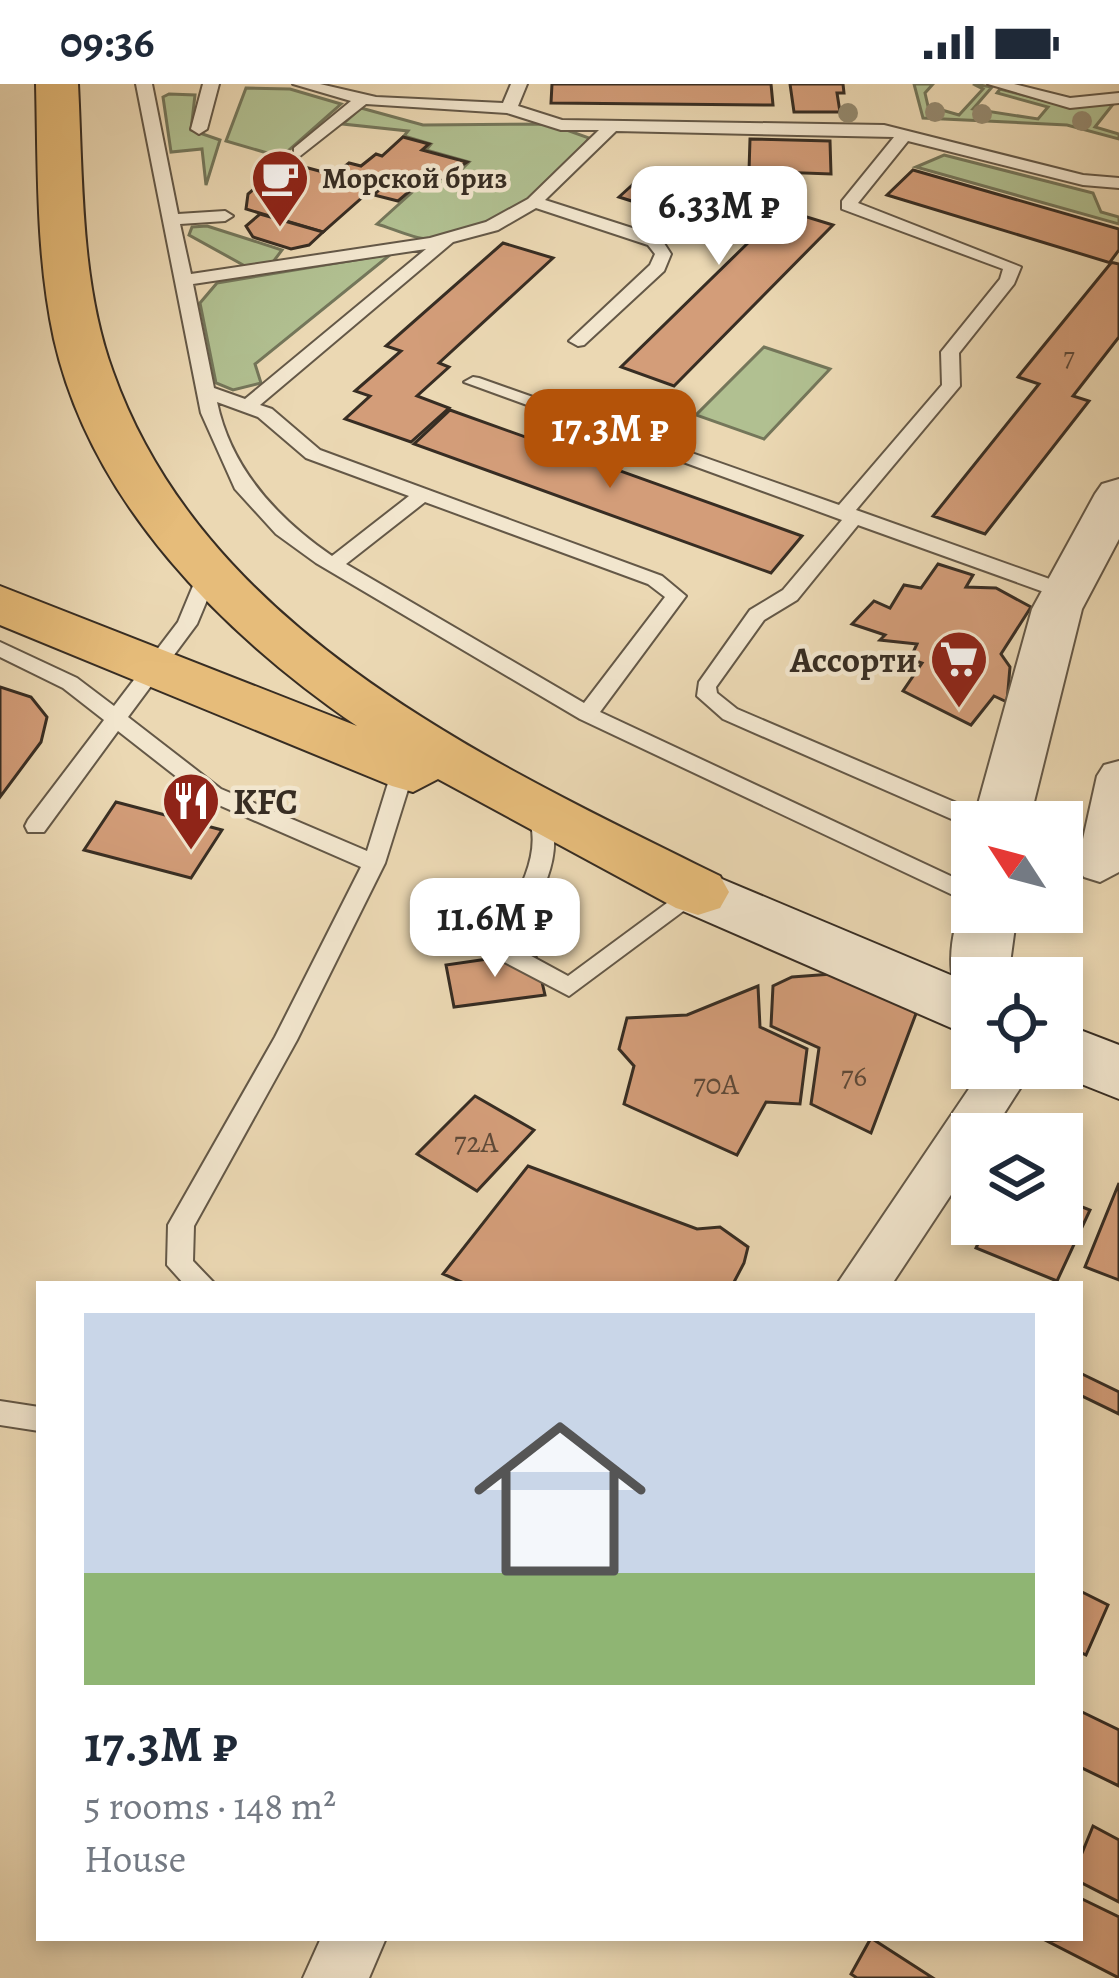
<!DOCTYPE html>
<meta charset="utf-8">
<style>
:root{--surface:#fff;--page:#f2f2f3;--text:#1f2937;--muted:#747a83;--accent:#b45309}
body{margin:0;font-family:Alegreya,serif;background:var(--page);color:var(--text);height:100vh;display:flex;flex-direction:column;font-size:45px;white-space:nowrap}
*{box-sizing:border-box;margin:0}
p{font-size:39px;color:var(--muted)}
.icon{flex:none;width:66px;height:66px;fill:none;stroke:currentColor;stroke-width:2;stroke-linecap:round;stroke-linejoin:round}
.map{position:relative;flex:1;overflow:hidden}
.sheet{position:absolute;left:36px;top:1197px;width:1047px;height:660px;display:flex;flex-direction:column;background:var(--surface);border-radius:0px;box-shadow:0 6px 18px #0003}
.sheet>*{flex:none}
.needle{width:78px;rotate:306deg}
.buttons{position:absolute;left:951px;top:717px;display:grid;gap:24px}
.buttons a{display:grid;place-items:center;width:132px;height:132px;border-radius:0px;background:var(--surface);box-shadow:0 6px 18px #0003;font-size:60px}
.price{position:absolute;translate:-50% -102px;padding:0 27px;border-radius:24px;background:#fff;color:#222;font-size:39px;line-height:78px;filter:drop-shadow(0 3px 6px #0008)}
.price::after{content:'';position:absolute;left:50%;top:72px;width:36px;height:27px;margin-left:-18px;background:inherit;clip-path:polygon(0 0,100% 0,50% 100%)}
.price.on{background:var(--accent);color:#fff}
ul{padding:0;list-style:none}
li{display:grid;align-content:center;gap:24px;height:636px;padding:0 48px}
li span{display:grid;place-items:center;height:372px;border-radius:0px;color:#555}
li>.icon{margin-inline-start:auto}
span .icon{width:216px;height:216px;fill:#fffc;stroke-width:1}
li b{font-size:51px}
.status{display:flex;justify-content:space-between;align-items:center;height:84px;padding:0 60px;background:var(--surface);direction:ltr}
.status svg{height:33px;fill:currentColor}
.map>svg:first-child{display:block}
</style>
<div class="status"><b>09:36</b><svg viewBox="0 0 49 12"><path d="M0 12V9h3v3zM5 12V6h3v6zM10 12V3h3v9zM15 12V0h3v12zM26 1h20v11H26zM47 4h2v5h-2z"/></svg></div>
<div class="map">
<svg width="1119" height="1894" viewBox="0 0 1119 1894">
<rect width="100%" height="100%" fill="#ebd8b3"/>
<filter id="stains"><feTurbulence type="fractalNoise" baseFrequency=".00167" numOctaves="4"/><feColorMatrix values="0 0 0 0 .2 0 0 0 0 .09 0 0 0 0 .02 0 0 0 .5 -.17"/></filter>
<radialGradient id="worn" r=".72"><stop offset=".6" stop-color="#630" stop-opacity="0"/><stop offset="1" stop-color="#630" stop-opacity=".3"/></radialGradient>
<g fill="#b1c091" stroke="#74765a" stroke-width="3">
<path d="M914,0H933L925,9L928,22L959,31L983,5L973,0L992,3L973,25L1038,35L1048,23L997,9L1000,5L1070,23L1114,19L1095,43L1119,50V55L1067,41L923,34Z"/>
<path d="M246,4L290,5L341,20L281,73L226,57Z"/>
<path d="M169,10L195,11L191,46L220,56L206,101L202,65L171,68L163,13Z"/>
<path d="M361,24L423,41L550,40L589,54C559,101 491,153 433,155C416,156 394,145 377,140L419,102L429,104L444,90L454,93L469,78L426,66L431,60L404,52L408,47L343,40Z"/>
<path d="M944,71L1093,109L1101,128L1119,133V140L916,83Z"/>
<path d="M207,142L282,166L273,178L245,182L189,151L192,143Z"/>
<path d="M391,170L255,280L261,299L233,306L216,299L200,219L217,199Z"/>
<path d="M764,263L830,285L764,355L696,331Z"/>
</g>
<g fill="#d39d79" stroke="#372d23" stroke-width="3">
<path d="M552,0H771L773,21L551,19Z"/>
<path d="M790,0H843L844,9H837L840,28H794Z"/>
<path d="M403,53L429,60L422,66L467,78L428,103L418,100L398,117L374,111L380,105L334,91L349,79L361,82L376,70L382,72Z"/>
<path d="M750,55L830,57L831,90L749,87Z"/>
<path d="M286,78L334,91L374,103L323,148L246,125L248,110Z"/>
<path d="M650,85L833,141L674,302L621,283L752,155L619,113Z"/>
<path d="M913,86L1119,145V166L1110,178L1119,180V253L1073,312L1089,317L985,450L933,432L1039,300L1018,293L1111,179L887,111Z"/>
<path d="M260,130L323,148L309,161L291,165L253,153L246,142Z"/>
<path d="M503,159L553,174L439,279L449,283L417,312L449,324L411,358L345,335L370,312L355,307L401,267L386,262Z"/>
<path d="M450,326L802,452L771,489L414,360Z"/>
<path d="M938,480L973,491L966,503L996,504L1031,523L1001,570L1010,583L1007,618L994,612L971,641L903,607L922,579L910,575L917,560L880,556L885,551L852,540L874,517L890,524L904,501L921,504Z"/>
<path d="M0,603L31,613L47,633L41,658L0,713Z"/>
<path d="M116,718L222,746L191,794L84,766Z"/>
<path d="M535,868L545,911L454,923L446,881Z"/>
<path d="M832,890L917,927L871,1049L811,1020L819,964L771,942L773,902L792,893Z"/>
<path d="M758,902L760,943L807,965L800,1020L766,1018L737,1071L624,1020L634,982L619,965L627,934L687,931Z"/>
<path d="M475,1012L534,1046L477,1107L417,1070Z"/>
<path d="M528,1082L697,1145L720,1143L748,1163L744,1179L733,1200H466L443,1190Z"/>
<path d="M1119,1099V1196L1085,1183Z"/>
<path d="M1062,1115L1090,1126L1057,1197L976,1164L987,1140H1062Z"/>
<path d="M1080,1289L1119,1308V1330L1080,1311Z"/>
<path d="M1080,1507L1108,1521L1086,1571L1080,1568Z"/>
<path d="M1080,1627L1119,1646V1702L1080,1683Z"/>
<path d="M1093,1742L1119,1756V1818L1080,1798V1774Z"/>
<path d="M1080,1814L1119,1833V1894L1047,1857L1080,1854Z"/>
<path d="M871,1854L933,1894H857L851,1890Z"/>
</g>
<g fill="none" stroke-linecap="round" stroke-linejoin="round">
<g stroke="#645847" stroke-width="4">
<g id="service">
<path d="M136,0H152L178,130L225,127L233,132L225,137L180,140L191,190L430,154L486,138L528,115L599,46H561L507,29L366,20L300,72L294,70V64L351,17L293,0H320L376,13L503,19L511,0H527L518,22L562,36L884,41L1083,91L1119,94V104L1083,101L908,57L858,119L1021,183L1014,200L959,269L960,302L856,426L1072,503V513H1058L858,441L797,516L764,536L716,603L717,609L737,625L987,732L990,738H972V744L723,635L697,612L699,598L750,526L783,506L842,436L464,298L473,293L479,294L839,421L942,301L941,268L1000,195L1003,185L842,125V117L894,53L616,47L545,116L660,153L671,170L664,187L584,261L578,262L569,257L650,181L655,170L648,161L536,124L498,146L453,158L260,321L272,325L320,366L662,492L686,512L600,628L972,802V820L580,635L316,479L276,450L235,405L201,329ZM426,165L245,315L214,304L193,200ZM217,318L258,333L306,374L409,412L332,472C277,434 231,385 217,318ZM425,418L648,500L665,513L584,619L346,480Z"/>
<path d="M203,0H219L207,45L199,50L191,45Z"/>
<path d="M988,0H1014L1070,14L1119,9V19L1070,24Z"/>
<path d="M210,479L220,485L197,540L128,633L221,705L367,767L393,683L404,676L415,683L385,779L297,956L194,1142L193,1177L215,1200H184L167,1181L168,1141L275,953L361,783L205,715L118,647L44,748H28L25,742L28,736L104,636L63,604L0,573V558L77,594L114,622L178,538L200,485Z"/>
<path d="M537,720L545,723C571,768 536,822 511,861L568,892L690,802L698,800L709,808L569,912L489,870L485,864C507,828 549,771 526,728Z"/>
<path d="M0,1317L39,1323V1347L0,1341Z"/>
</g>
</g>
<g stroke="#645847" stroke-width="4">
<g id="minor">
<path d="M1119,677V788L1100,798L1084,793L1077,782L1097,692L1104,681Z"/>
<path d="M983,984H1033L991,1050H972V1079L892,1200H837Z"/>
<path d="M321,1854H386L369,1894H303Z"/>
</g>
</g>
<g stroke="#645847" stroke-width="4">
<g id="tertiary">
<path d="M1119,395V455L1082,525L1029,738H973L1032,525L1095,410L1102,400Z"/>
<path d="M972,812V828H1017L1008,894H972V914L958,910C945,885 951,831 972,812Z"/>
</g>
</g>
<g stroke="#372d23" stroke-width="4">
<g id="secondary">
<path d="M698,785L972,900V953L676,824L667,808L676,792Z"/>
<path d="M1062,939L1119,961V1015L1041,984H1062Z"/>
</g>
</g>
<g stroke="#372d23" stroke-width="4">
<path id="trunk" d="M36,0H78C83,95 80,198 113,288C205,547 490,679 720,792L729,808L720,824L698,831L676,824L438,695L413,708L392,702L0,541V502L357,642C222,549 91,419 54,255C36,172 38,85 36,0Z"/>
</g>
<use href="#service" fill="#f2e6ce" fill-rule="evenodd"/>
<use href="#minor" fill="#f2e6ce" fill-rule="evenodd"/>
<use href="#tertiary" fill="#f2e6ce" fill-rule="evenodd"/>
<use href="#secondary" fill="#f2e6ce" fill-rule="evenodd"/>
<use href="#trunk" fill="#e6bc7a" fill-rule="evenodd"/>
</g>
<g fill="#958a70">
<circle cx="935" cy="28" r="10"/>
<circle cx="848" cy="29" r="10"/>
<circle cx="982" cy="30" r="10"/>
<circle cx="1082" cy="37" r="10"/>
</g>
<defs>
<g id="cafe-pin" transform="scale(3)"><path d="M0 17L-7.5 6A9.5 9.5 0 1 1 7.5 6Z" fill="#8f2418" stroke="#f2e6ce"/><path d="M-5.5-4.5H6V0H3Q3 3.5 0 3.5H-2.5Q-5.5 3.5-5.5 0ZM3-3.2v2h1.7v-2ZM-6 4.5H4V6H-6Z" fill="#fff"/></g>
<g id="supermarket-pin" transform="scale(3)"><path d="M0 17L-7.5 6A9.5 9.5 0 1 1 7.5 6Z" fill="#8f2418" stroke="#f2e6ce"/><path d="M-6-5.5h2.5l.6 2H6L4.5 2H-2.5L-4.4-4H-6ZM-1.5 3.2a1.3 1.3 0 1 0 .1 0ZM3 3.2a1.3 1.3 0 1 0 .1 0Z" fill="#fff"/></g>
<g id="restaurant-pin" transform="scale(3)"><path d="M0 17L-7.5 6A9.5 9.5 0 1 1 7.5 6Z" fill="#8f2418" stroke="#f2e6ce"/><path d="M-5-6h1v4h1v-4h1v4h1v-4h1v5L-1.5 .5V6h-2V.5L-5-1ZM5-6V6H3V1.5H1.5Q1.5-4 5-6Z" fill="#fff"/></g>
</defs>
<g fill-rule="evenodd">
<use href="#cafe-pin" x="280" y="94"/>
<use href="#supermarket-pin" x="959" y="575"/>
<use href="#restaurant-pin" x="191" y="717"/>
</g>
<g text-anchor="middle" stroke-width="9" stroke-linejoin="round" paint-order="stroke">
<g font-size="27" fill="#5e4938">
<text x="1069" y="282">7</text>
</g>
<g font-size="30" font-weight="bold" fill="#372d23" stroke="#f2e6ce" text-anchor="start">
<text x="322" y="104">Морской бриз</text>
</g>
<g font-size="30" fill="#5e4938">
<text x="854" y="1002">76</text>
<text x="716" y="1010">70А</text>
<text x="476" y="1068">72А</text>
</g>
<g font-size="36" font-weight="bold" fill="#372d23" stroke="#f2e6ce" text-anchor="end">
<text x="917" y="588">Ассорти</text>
<text x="233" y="730" text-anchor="start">KFC</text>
</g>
</g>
<rect width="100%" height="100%" filter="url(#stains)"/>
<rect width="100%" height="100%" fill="url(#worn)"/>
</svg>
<div class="buttons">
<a><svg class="needle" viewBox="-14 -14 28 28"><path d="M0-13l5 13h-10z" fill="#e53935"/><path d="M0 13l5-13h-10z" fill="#747a83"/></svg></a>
<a><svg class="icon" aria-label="locate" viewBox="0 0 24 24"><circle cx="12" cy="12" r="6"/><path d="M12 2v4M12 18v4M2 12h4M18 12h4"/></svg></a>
<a><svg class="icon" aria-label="layers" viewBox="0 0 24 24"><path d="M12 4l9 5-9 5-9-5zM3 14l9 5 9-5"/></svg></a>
</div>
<b class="price" style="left:719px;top:184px">6.33M ₽</b>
<b class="price on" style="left:610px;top:407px">17.3M ₽</b>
<b class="price" style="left:495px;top:896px">11.6M ₽</b>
<section class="sheet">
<ul>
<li><span style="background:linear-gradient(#c9d6e8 70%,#8fb573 0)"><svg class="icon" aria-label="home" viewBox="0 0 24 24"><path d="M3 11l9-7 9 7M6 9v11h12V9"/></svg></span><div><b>17.3M ₽</b><p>5 rooms · 148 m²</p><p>House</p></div></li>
</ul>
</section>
</div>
